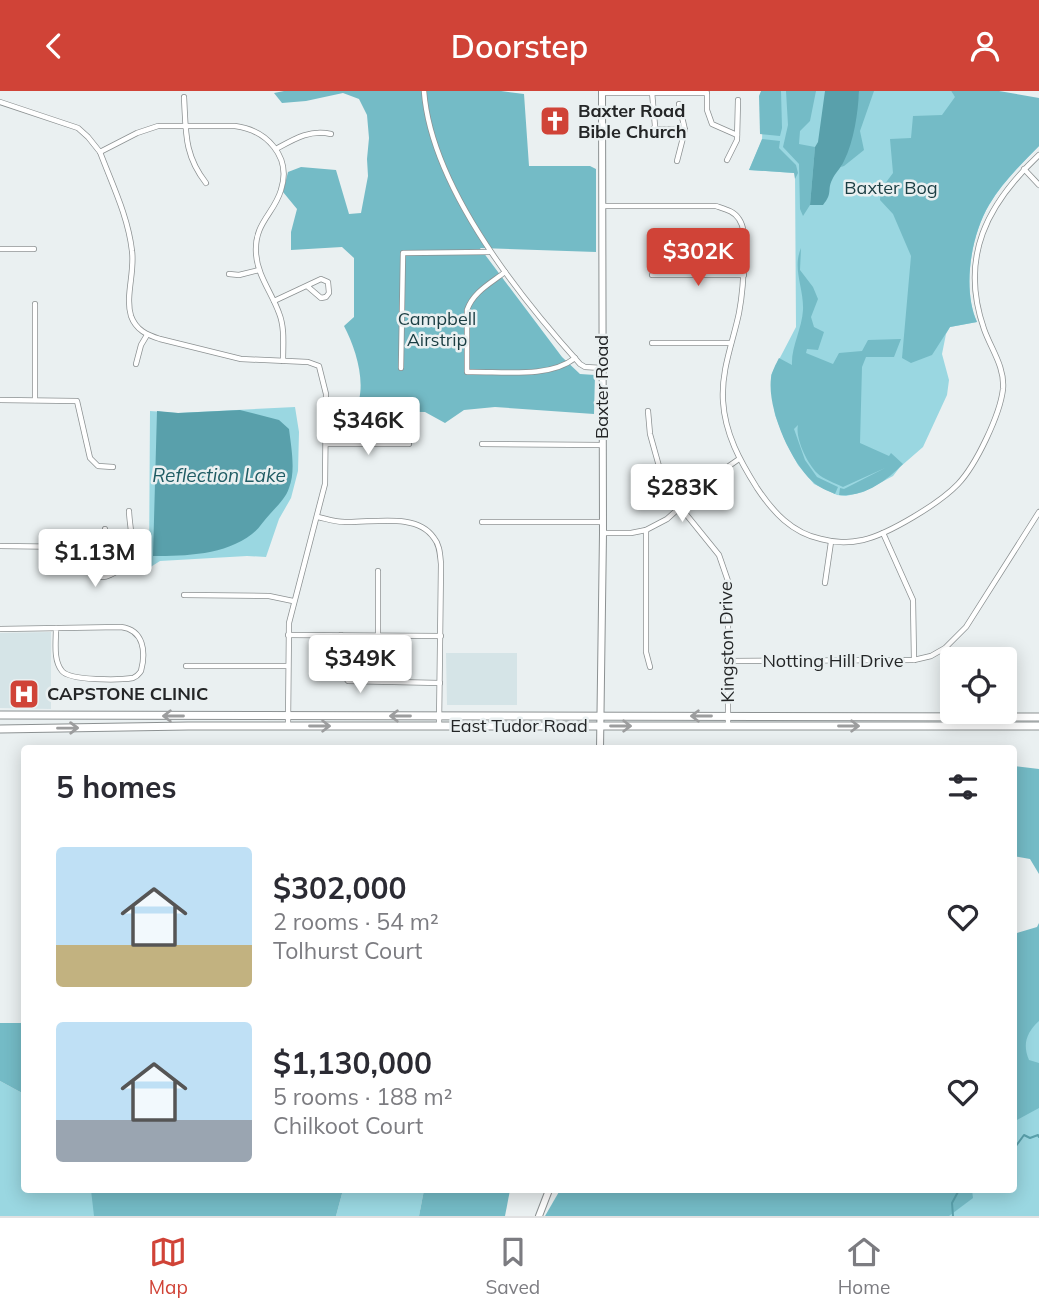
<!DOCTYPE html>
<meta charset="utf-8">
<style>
:root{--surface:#fff;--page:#f2f2f3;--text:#2b2b33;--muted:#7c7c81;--line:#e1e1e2;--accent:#d04337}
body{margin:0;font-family:Mulish,sans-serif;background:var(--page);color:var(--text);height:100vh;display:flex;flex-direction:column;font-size:26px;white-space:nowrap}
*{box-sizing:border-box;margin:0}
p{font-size:23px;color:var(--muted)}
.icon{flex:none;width:38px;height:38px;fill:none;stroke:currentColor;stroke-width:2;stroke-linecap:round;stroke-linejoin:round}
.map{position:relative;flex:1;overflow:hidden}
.details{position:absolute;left:21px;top:654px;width:996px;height:448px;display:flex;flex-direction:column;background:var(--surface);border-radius:7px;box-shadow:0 4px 18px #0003}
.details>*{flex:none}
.fabs{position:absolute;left:940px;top:556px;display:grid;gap:14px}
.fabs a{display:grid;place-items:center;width:77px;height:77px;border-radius:7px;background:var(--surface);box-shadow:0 4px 18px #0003;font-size:35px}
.price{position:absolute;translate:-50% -60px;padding:0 16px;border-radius:7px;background:#fff;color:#222;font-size:23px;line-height:46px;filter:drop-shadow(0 2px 4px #0008)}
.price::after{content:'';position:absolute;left:50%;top:42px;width:21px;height:16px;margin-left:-10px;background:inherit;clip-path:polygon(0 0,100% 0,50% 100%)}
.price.current{background:var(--accent);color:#fff}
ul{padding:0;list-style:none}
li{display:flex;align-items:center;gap:21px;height:175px;padding:0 35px}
li span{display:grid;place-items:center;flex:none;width:196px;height:140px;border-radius:7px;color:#555}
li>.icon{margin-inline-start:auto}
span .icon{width:84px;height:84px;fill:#fffc;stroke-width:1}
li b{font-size:30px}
h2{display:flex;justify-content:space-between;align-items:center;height:84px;padding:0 35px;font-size:30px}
header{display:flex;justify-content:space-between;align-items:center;height:91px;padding:0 35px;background:var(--accent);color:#fff;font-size:32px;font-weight:600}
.tab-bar{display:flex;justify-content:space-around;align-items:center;height:98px;border-top:2px solid var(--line);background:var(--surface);font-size:19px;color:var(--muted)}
.tab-bar a{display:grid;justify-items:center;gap:4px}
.tab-bar .current{color:var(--accent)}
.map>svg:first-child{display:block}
</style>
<header><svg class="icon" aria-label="back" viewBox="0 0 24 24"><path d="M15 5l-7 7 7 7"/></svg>Doorstep<svg class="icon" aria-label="person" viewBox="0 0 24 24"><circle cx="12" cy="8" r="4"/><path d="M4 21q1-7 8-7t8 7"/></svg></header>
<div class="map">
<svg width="1039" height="1125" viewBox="0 0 1039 1125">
<rect width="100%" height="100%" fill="#eaf0f1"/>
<g fill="#d5e4e7">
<path d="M51,541V618L0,617V542Z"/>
<path d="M446,562H517V614H447Z"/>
</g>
<g fill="#9ad7e1">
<path d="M764,0H951L954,4L1039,55C1021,73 1002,92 989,114C971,144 962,198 977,231L950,236L946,243L942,263L949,289L947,304L923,356L900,376L893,385L863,401L846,405L837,404L814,393L798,374L786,352L775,324L771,293V284L796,236L795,82L749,79L762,49Z"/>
<path d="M295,316L299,341L298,380L291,407L279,428L266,466L247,465L160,470L149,477L150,320L178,322Z"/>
<path d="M1039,850V1125H580L760,1099H1013V851Z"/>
<path d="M0,990L24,1003V1099H159L177,1125H0Z"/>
<path d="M343,1099H424L419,1125H336Z"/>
</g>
<g fill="#74bbc6">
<path d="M284,0H501L524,3L529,75H590L596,78V161L480,157L562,266L580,283L595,284L594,323L495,316L464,319L445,332L425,321L355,320C368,295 356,258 344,235L354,226V167L342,156L291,159V141L297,118L283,101L288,81L301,76L336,79L349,123L361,122L368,85L367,68L369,47L367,24L359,8L343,2L306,10L282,12L274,2Z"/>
<path d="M761,0H781L782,37L780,45L760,43L759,5Z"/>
<path d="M786,0H816L810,30L800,40L799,53L815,56L810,114L803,125L800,118L799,73L783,56L788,34Z"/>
<path d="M859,0H874L860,40L864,59L844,75L841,76L853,39Z"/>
<path d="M951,0H999L1039,7V55C1021,73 1002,92 989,114C971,144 962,198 977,231L950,236L932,264L911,272L902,267L911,165L893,123L880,109L881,93L884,94L893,82L890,48L911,47L913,25L942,24L955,6Z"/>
<path d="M762,48L780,50L779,57L796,74L798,82L795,88L794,82L749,79Z"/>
<path d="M801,157L800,179L813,196L818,208L811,226L814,236L824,241L818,259L807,258L806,262L833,273L839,262L862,260L868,249L901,248L894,266H866L862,276L860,352L889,365L891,362L903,373C886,390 865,406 839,404L840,397L844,398L885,377L843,396C835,392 823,388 817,382C807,372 795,347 798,334L794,338L805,369L817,386L838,396L835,403C828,400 818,396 812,390C790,370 767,317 771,287C772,280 776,273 779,267L792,274C791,256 802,238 803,219C804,197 792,178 801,157Z"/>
<path d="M1013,675L1039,678V783L1030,768L1013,765Z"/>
<path d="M1039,832V930C1027,941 1022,953 1029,969L1039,972V1017L1013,1031V843L1037,836Z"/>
<path d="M0,932H24V1003L0,990Z"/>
<path d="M91,1099H343L336,1125H94Z"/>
<path d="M424,1099H510L505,1125H419Z"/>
<path d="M560,1099H972L973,1107L949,1125H545Z"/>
</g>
<g fill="#59a0ab">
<path d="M825,0H859C858,22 854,50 844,70C841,77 835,82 832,89C827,99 833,102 823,114H810L815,56L818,51Z"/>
<path d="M240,319L279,329L289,338C291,355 296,380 289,397C286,407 277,415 270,423C264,429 259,438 252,443C225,464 186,465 153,465L157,320L178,322Z"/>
</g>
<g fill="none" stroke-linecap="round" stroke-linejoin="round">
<g stroke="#59a0ab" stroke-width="2">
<path d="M1013,1059L1024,1044L1030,1047L1038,1044L1039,1046"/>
<path d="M953,1125L952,1112L959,1099"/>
</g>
<g stroke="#8c9192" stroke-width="6">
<g id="street">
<path d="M424,0C431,94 518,204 580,273L585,276L602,277"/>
<path d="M652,1L655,35L652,41"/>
<path d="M602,2H707"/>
<path d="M707,3V19L712,33L737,44"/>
<path d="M184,6C186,41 184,64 206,92"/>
<path d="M0,11L78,37L88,46L100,61L137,42L158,35H235C266,39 292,65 281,99C274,123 254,132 256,162C257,184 272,202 279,222C285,237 283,254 283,270"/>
<path d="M653,38L685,39"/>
<path d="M276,58C294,48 310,38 331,43"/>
<path d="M100,61C112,93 128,125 132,160C135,181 125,205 131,225C136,239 147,244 160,248L241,268L308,271L319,275L326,303L325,393L289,532L288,635"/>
<path d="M727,69L737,49L738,9"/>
<path d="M677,70L685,39L679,13"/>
<path d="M1024,78L1039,94"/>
<path d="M603,115H716C725,118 734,120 739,128C745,137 744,148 744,159C744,180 743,201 739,222C733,251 721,279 723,310C725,343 740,370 757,397C773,421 792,442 821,448C835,452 849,452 863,449C889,443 940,412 958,393C976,374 1000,324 1003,298C1005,276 991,258 984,238C959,166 987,113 1039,64"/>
<path d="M0,158H34"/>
<path d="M505,181C491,192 473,201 467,219V281C500,280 549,288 575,267"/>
<path d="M229,183L239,184L259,179"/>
<path d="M652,184H744"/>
<path d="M274,210L321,188L328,191L329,202L326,206L321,207L307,195"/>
<path d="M652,252H731"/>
<path d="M136,273L141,254L147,244"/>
<path d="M401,277L403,162L489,161"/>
<path d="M0,309L77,310L90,367L98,375L113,376"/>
<path d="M35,309V213"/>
<path d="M648,320L650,343L662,386L681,417L719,464L728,490V635"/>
<path d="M327,353H409"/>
<path d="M482,353L602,354"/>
<path d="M318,426C327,428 335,431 345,431C372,432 417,421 434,447C440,454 440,464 441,473L439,635"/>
<path d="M482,431H602"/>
<path d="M105,438L107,456L119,479"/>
<path d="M646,439V561L650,576"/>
<path d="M603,442H631L646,439L667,428L716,384L739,368"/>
<path d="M883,442L913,509L914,569"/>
<path d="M0,455L74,456L84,462L95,484C103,488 109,485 116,481C140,465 130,445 129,420"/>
<path d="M378,480V544"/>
<path d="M825,492L831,451"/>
<path d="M184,504L269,505L293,510"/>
<path d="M0,538L121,536C144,539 146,561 141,580C138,584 138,585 133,587C120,589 70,590 62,580C53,569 56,551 56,537"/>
<path d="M288,544L441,545"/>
<path d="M341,544C341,558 338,579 348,590L440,592"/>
<path d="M729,570L914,569L931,565L945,557L966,536L1039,421"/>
<path d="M186,575H288"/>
</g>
</g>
<g stroke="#8c9192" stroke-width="8">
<g id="secondary">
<path d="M600,658L603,442L602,0"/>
<path d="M539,1125L549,1099"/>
</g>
</g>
<g stroke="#8c9192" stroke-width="9">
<g id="primary">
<path d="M0,624L1039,626"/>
<path d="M0,638L188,635H1039"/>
</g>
</g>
<use href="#street" stroke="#fff" stroke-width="4.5"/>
<use href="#secondary" stroke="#fff" stroke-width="6"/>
<use href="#primary" stroke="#fff" stroke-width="7"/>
</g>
<defs><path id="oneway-shaft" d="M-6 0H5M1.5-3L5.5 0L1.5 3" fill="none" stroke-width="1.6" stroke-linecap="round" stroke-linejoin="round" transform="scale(1.75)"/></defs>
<g stroke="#9c9d9e">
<use href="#oneway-shaft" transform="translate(173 625) rotate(-180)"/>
<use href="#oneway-shaft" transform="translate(400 625) rotate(180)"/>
<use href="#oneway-shaft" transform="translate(701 625) rotate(-180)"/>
<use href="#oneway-shaft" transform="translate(320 635)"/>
<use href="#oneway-shaft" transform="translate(621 635)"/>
<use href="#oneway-shaft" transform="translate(849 635)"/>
<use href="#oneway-shaft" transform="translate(68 637) rotate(-1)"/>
</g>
<defs>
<g id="church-square" transform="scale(1.575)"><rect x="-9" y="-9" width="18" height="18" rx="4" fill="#d04337" stroke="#eaf0f1"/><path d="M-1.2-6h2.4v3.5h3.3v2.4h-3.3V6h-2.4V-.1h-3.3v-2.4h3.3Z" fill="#fff"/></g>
<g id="hospital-square" transform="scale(1.575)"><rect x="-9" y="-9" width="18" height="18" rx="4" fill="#d04337" stroke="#eaf0f1"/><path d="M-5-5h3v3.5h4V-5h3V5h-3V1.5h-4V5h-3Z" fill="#fff"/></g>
</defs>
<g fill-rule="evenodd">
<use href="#church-square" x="555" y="30"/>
<use href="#hospital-square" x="24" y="603"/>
</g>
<g text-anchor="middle" stroke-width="5" stroke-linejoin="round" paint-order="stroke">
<g font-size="18" font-weight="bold" fill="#242627" stroke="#eaf0f1" text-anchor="start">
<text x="578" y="26">Baxter Road<tspan x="578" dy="21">Bible Church</tspan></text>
<text x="47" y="609">CAPSTONE CLINIC</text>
</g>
<g font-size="18" fill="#1b3e43" stroke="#eaf0f1">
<text x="891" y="103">Baxter Bog</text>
<text x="437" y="234">Campbell<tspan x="437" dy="21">Airstrip</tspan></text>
</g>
<g font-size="18" fill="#242627" stroke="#eaf0f1">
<text transform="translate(602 296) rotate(-90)" y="6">Baxter Road</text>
<text transform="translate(727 551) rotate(-91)" y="6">Kingston Drive</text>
<text x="833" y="576">Notting Hill Drive</text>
<text x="519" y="641">East Tudor Road</text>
</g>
<g font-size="19" font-style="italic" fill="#205c64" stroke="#eaf0f1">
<text x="219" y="391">Reflection Lake</text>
</g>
</g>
</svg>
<div class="fabs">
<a><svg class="icon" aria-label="locate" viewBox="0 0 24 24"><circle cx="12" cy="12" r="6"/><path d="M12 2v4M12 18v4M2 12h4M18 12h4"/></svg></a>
</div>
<b class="price current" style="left:698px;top:197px">$302K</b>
<b class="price" style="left:368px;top:366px">$346K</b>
<b class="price" style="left:682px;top:433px">$283K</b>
<b class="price" style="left:95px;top:498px">$1.13M</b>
<b class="price" style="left:360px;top:604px">$349K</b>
<section class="details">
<h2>5 homes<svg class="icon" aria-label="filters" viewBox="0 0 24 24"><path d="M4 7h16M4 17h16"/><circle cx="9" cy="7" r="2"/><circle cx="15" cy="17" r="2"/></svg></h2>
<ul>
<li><span style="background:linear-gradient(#bfe0f5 70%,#c2b280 0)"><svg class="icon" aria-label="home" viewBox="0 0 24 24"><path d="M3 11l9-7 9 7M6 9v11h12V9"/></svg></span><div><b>$302,000</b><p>2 rooms · 54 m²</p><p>Tolhurst Court</p></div><svg class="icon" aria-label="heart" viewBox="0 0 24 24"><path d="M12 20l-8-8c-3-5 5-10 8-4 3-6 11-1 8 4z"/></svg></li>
<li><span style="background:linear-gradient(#bfe0f5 70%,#9aa5b1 0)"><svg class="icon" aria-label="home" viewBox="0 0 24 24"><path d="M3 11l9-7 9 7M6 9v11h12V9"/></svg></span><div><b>$1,130,000</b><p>5 rooms · 188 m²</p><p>Chilkoot Court</p></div><svg class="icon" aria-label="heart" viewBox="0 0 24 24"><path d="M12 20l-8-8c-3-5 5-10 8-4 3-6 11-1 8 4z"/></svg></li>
</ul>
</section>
</div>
<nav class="tab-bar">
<a class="current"><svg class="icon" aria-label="map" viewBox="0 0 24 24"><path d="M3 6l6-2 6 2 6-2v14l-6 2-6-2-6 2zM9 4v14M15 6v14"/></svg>Map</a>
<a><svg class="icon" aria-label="saved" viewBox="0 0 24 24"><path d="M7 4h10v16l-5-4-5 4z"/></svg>Saved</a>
<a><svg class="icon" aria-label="home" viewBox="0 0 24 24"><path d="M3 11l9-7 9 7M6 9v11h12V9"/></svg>Home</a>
</nav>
